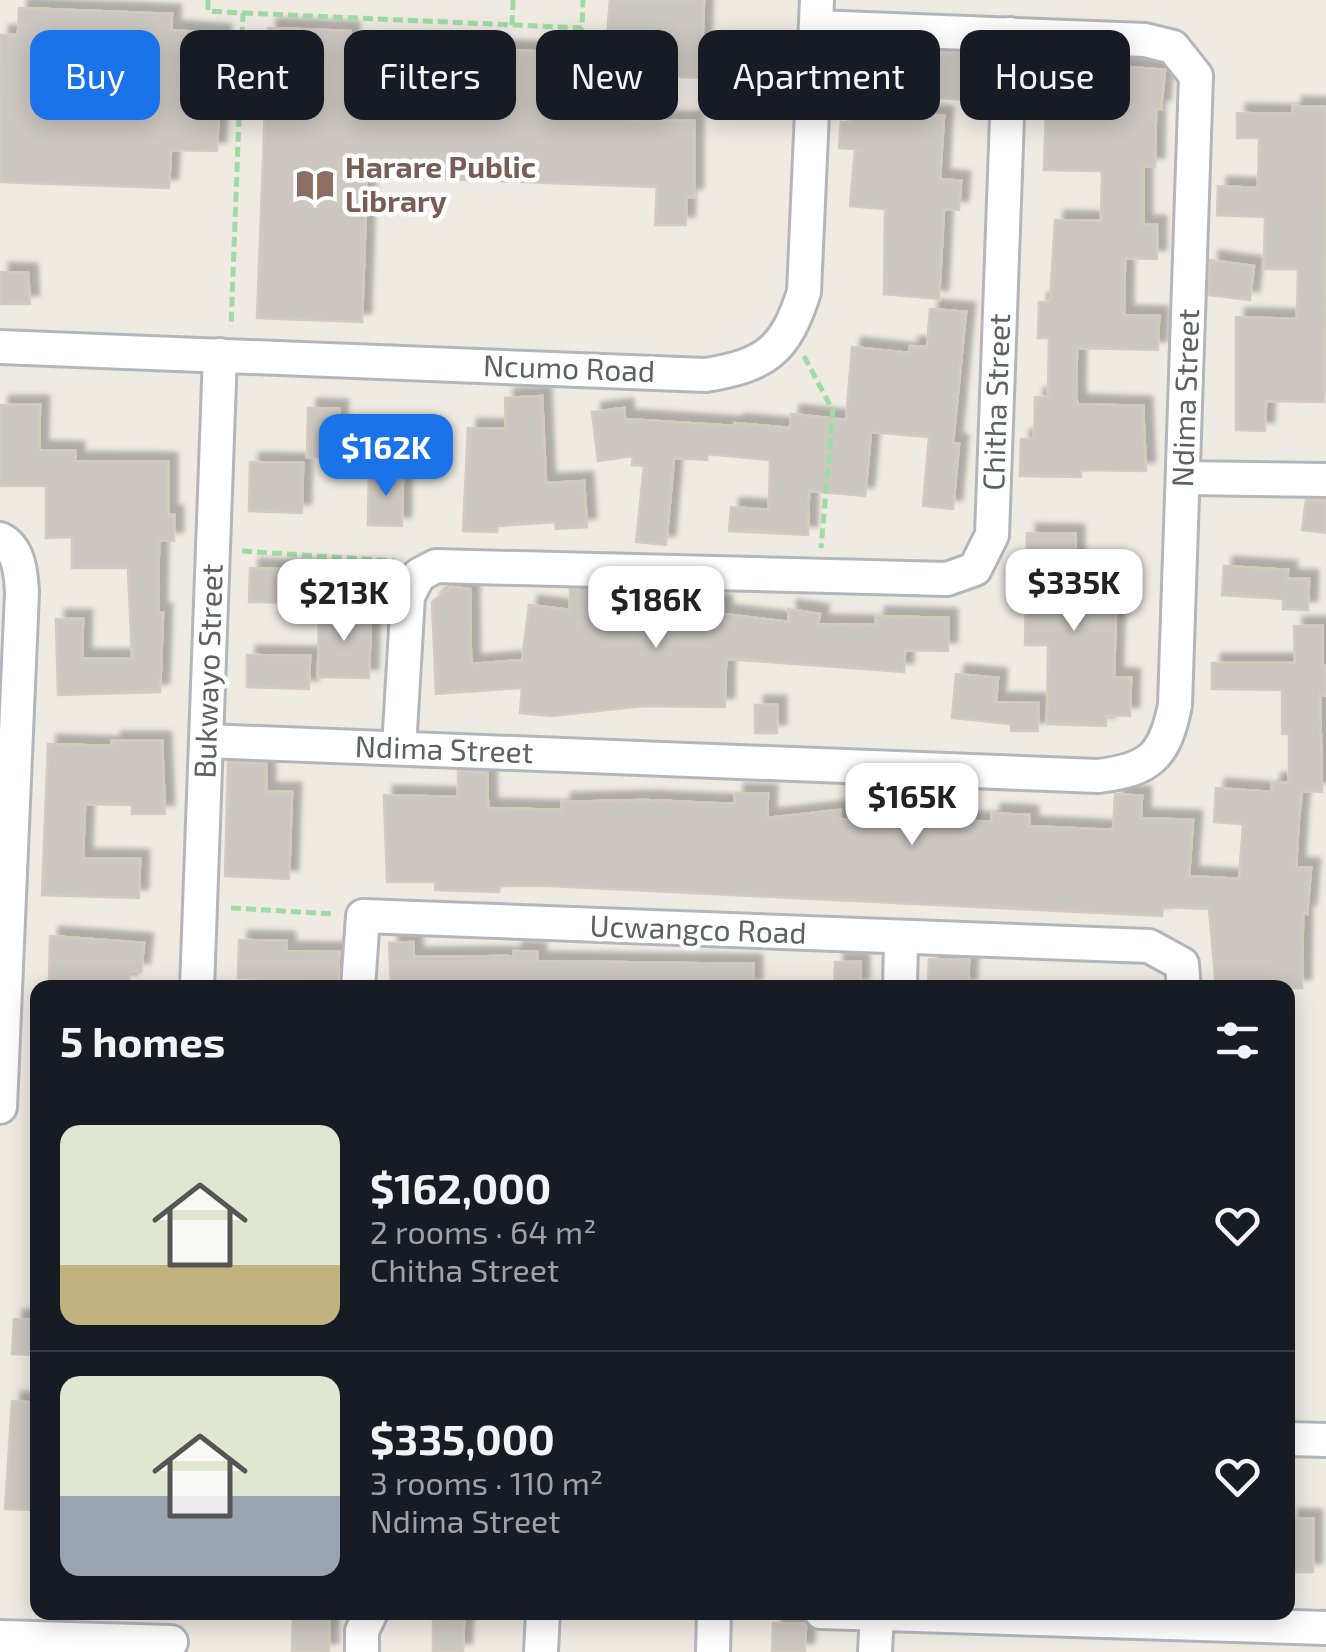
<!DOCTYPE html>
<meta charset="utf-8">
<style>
:root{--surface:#171b24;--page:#242831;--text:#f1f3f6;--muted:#9ea1a6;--line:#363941;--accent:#1a73e8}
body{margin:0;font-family:"Exo 2",sans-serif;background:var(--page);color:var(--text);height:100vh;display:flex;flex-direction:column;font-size:38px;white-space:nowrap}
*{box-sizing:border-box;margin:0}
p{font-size:32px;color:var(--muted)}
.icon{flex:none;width:55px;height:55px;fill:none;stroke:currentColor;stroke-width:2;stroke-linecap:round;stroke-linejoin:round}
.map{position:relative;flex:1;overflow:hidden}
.panel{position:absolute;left:30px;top:980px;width:1265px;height:640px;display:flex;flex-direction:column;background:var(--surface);border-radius:20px;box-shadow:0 5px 25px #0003}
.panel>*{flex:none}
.top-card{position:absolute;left:30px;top:30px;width:1268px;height:90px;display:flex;gap:20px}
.price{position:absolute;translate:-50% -85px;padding:0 22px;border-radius:20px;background:#fff;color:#222;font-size:32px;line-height:65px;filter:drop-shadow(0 2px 5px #0008)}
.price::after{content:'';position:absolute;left:50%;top:60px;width:30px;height:22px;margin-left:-15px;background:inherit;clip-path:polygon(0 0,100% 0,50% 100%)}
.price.selected{background:var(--accent);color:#fff}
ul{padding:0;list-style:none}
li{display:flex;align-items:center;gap:30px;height:250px;padding:0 30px}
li+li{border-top:2px solid var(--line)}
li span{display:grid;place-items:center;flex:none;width:280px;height:200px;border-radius:20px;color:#555}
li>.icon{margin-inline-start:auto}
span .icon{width:120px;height:120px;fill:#fffc;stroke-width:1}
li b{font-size:42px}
h2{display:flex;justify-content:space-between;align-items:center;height:120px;padding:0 30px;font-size:42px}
.chip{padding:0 35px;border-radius:20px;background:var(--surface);box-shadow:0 5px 25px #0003;font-size:35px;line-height:90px}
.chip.selected{background:var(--accent);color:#fff}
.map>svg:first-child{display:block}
</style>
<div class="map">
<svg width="1326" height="1652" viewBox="0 0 1326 1652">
<defs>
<filter id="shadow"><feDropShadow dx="9" dy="-9" stdDeviation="2.5" flood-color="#0004"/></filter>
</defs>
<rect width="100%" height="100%" fill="#efeae2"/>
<g fill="#ccc7c1" stroke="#d4cac0" stroke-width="2.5" filter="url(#shadow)">
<path d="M610,0H704L701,78L612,73L614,49H606Z"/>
<path d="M19,8L172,14L171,30L222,34L217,151L171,150L169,188L0,182V35H18Z"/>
<path d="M268,28L350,31V51L413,53V45L567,53L565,93L629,95V121H694V197H686V225H655L657,187L367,176L362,322L257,318Z"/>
<path d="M841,48L880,50L877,111L944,116L940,179L961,181L959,210L944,209L939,299L884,294L885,209L850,206L855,149L839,148L841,122L850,123L852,86L839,85Z"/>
<path d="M927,51L971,54L968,100L924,97Z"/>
<path d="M1116,66L1165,70L1161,109H1156L1155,167L1143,166V225H1157V259L1125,258L1124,315L1159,316L1158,350L1077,348L1076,398L1078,404L1143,406L1146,471L1081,470V477L1020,476L1021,439H1034L1035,397H1048L1049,338H1038L1039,302H1050L1055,220L1101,221L1102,171L1044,170L1046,107L1037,108L1033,77L1065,74V68L1116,70Z"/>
<path d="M1293,106L1326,107L1324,402L1266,401L1265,431L1236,430V317L1297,319L1298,269H1264L1265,217L1217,215L1218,186L1258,188L1259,138H1237V113L1293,114Z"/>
<path d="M1210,260L1254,266L1250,300L1209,295Z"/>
<path d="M0,272L28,273L30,304H0Z"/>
<path d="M930,309L966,312L953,443L959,444L953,509L923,506L929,437L871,432L865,496L809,491L808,535L729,531L731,507L769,510L770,460L707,454V460L674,458L666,545L636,542L644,466L632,465L633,456L598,461L592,412L624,408L625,419L735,426V423L790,428L791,414L846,420L852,347L909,353L910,346L927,347Z"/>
<path d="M542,396L546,483L584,481L587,527L556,529L555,522L498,526L497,532L463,531L468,428L506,429L505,398Z"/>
<path d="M0,405H40L39,450L75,451V461L168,462V515H174V541L159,540L158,613H163L160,692L58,695L56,619H83L82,658L132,659L128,568H72V537L46,538V486H0Z"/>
<path d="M308,408L339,409L337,458L307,457Z"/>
<path d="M250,462L303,463L302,513L249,511Z"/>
<path d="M369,471L403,472L402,526L368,525Z"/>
<path d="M1306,500H1326V533L1302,530Z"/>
<path d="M1027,533L1075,534L1076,581L1126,582V610H1116L1114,677L1131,678L1130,716L1106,715V726L1047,724L1048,645H1025Z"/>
<path d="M1224,566L1288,570L1287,579H1309L1308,610L1283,609V599L1222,595Z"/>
<path d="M250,568L309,570L308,603L249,602Z"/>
<path d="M452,587L470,589L471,664L522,660L529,605L570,610V589L723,605V614L789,622L788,609L820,614L818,624L876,625V616L948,618V651L905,650L904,672L726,659L725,707L644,706L551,716L520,713L522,688L436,694L432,602Z"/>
<path d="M319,611L371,612L369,678L318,677Z"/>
<path d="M1294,626H1322V666H1326V695H1320L1322,792L1302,791L1299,816L1296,867L1311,868L1307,914L1303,913L1302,988H1216L1209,909L1163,907L1162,916L550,886H500L499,892L435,890V882H387L384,795L458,797V771L487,772L488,808L562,810V802L645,800L735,804V793L768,794L767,818L840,810L841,819L905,821V817L991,822L992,813L1029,815V826L1113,830L1115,794L1142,796L1141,818L1193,820L1189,876L1239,879L1243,824L1214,822L1216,788L1272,792V782L1289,783V734H1282V690L1212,689V663H1295Z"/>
<path d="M247,655L310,656L309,689L247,687Z"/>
<path d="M956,674L998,678L996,702L1038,703V731H1011V724L952,718Z"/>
<rect x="755" y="705" width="22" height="28"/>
<path d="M112,741H162L165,814H132V805L85,804L83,858L140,859L139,898L42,895L48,744L112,746Z"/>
<path d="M228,762L266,763V792H292L289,879L225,876Z"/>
<path d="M50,936L144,943L141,972L130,971L129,983L49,982Z"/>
<path d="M239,940L286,941V951L339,952L338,981L238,978Z"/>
<path d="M413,942L414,957L513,956L514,951L537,952V961L753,964V988H391L389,943Z"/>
<path d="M929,959L969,960L968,988H928Z"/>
<path d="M835,962H860V988H834Z"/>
<path d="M14,1319L38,1320V1355L12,1354Z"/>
<path d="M12,1401L38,1403V1510L5,1509Z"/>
<path d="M1289,1518L1313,1519V1572H1289Z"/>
<path d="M293,1612H329V1652H292Z"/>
<path d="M433,1619L464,1620L463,1652H433Z"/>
<path d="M773,1623L806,1624L805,1652H772Z"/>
</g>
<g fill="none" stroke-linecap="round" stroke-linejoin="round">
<g stroke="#b3b7bb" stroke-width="38">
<g id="minor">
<path d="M0,347L706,375C766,365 785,351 804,292L817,0"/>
<path d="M1183,478L1326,480"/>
<path d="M0,539C19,548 21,573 22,592L0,1107"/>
<path d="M206,741L1098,776C1150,770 1165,756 1175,705L1196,76L1173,47L1145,40L816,27"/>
<path d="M399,748L408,596L419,575L436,566L947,579L975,569L992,535L1010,34"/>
<path d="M197,988L220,355"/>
<path d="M358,988L363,916L1149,946L1182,964L1184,988"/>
<path d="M900,988L901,939"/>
<path d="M1288,1439L1326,1440"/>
<path d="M821,1612L1326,1628"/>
<path d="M0,1637L171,1642"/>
<path d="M362,1652V1631L371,1612"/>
<path d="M541,1652L543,1612"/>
<path d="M713,1652L714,1612"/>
<path d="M875,1652L877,1612"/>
</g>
</g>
<g stroke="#9fdba5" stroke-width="5" stroke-dasharray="10 5" stroke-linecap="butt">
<path d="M208,0V11L243,13L231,327"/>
<path d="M243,13L582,28L583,0"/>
<path d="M512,25L513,0"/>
<path d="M804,356L833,411L821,548"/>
<path d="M242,551L395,561"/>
<path d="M231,908L335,914"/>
</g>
<use href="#minor" stroke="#fff" stroke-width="32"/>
</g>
<defs>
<g id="library-bare" transform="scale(3)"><path d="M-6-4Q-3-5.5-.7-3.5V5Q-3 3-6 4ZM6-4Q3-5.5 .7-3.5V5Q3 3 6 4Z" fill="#8d6e63" stroke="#fff" stroke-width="2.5" paint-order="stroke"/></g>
</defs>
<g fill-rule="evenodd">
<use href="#library-bare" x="315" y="185"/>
</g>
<g text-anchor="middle" stroke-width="9" stroke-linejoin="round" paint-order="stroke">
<g font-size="30" font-weight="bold" fill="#785e54" stroke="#fff" text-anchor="start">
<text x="345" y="178">Harare Public<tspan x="345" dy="34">Library</tspan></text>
</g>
<g font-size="30" fill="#5b6164" stroke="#fff">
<text transform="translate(569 369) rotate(2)" y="10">Ncumo Road</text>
<text transform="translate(1186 398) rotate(-88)" y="10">Ndima Street</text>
<text transform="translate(997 402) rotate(-88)" y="10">Chitha Street</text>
<text transform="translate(209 671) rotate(-88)" y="10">Bukwayo Street</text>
<text transform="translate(444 750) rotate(2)" y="10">Ndima Street</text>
<text transform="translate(698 930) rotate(2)" y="10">Ucwangco Road</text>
</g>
</g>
</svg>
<b class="price selected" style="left:386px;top:499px">$162K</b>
<b class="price" style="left:1074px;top:634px">$335K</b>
<b class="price" style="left:344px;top:644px">$213K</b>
<b class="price" style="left:656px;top:651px">$186K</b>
<b class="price" style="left:912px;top:848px">$165K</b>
<div class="top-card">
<a class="chip selected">Buy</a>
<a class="chip">Rent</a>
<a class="chip">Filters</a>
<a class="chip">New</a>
<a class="chip">Apartment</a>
<a class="chip">House</a>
</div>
<section class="panel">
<h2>5 homes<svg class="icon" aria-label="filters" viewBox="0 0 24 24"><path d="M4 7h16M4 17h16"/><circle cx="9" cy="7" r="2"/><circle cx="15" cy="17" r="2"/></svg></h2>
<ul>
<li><span style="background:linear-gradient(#dfe7d0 70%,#c2b280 0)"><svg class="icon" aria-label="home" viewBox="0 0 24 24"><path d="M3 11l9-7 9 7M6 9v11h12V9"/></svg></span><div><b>$162,000</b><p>2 rooms · 64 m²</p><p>Chitha Street</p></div><svg class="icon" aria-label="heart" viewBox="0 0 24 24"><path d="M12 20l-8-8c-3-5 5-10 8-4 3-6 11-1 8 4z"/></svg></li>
<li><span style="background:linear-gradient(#dfe7d0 60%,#9aa5b1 0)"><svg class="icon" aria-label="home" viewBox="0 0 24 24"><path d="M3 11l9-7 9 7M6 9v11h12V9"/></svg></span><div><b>$335,000</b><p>3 rooms · 110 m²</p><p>Ndima Street</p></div><svg class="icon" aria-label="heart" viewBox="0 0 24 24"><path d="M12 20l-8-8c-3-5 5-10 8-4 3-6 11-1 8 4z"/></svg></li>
</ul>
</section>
</div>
